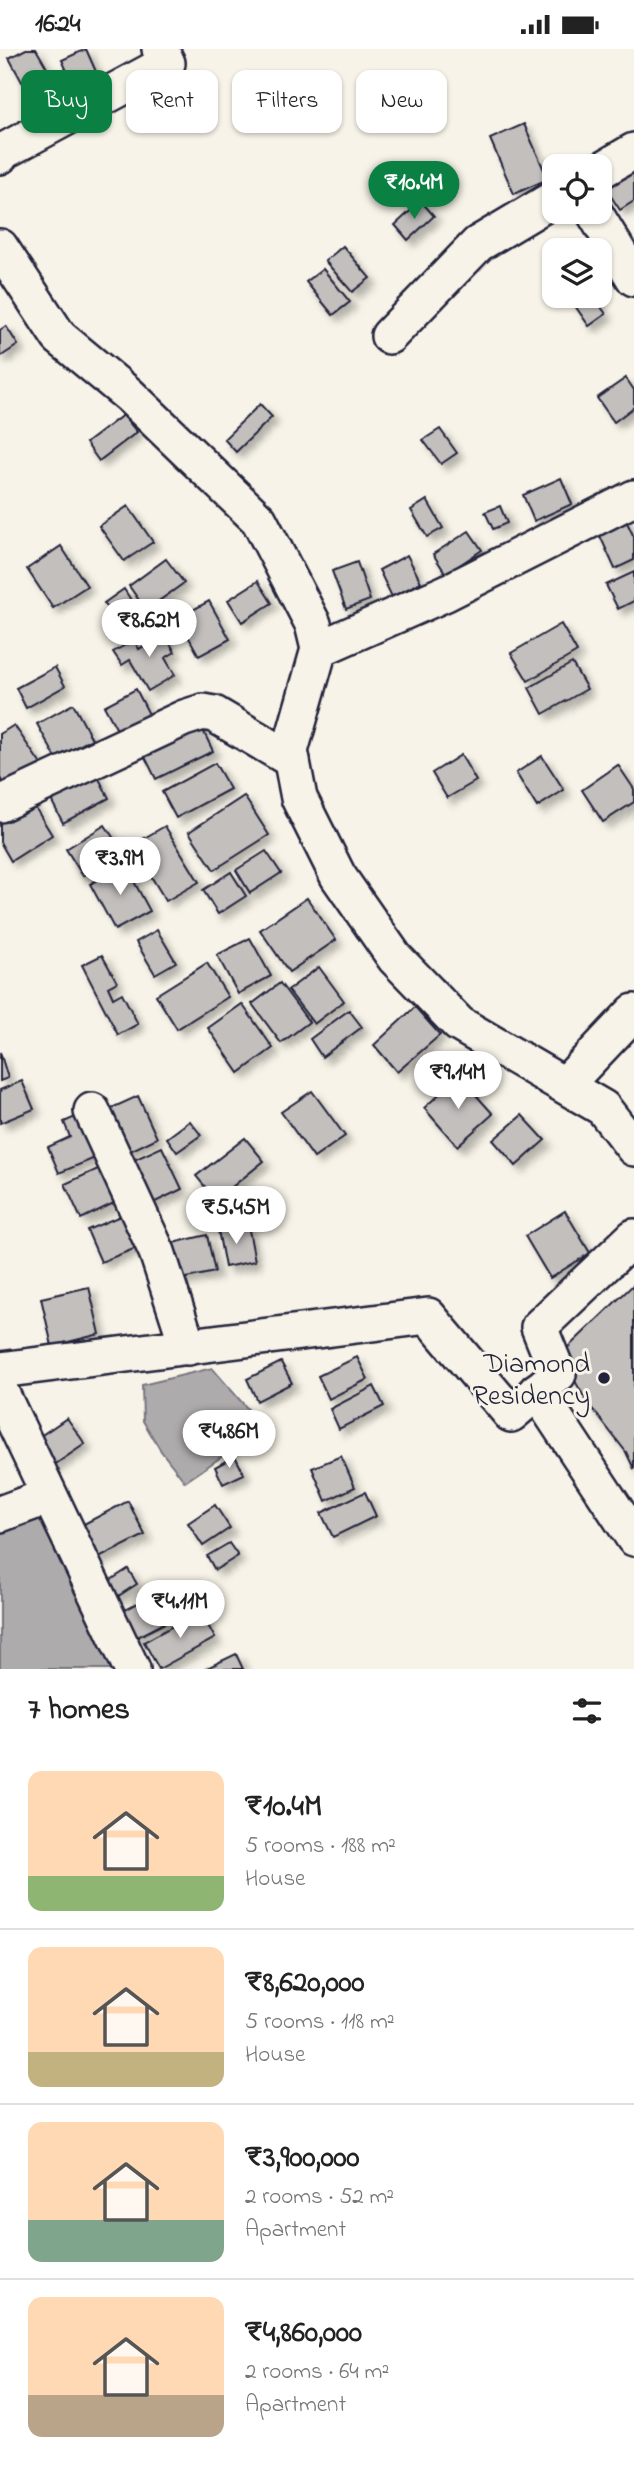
<!DOCTYPE html>
<meta charset="utf-8">
<style>
:root{--surface:#fff;--page:#f6f6f6;--text:#222;--muted:#767676;--line:#e0e0e0;--accent:#0b8043}
body{margin:0;font-family:"Indie Flower",sans-serif;background:var(--page);color:var(--text);height:100vh;display:flex;flex-direction:column;font-size:26px;white-space:nowrap}
*{box-sizing:border-box;margin:0}
p{font-size:23px;color:var(--muted)}
.icon{flex:none;width:38px;height:38px;fill:none;stroke:currentColor;stroke-width:2;stroke-linecap:round;stroke-linejoin:round}
.map{position:relative;height:1620px;overflow:hidden}
.side{display:flex;flex-direction:column;background:var(--surface);flex:1}
.side>*{flex:none}
.top-card{position:absolute;left:21px;top:21px;width:593px;height:63px;display:flex;gap:14px}
.buttons{position:absolute;left:542px;top:105px;display:grid;gap:14px}
.buttons a{display:grid;place-items:center;width:70px;height:70px;border-radius:14px;background:var(--surface);box-shadow:0 2px 5px #0004;font-size:35px}
.price{position:absolute;translate:-50% -60px;padding:0 16px;border-radius:24px;background:#fff;color:#222;font-size:23px;line-height:46px;filter:drop-shadow(0 2px 4px #0008)}
.price::after{content:'';position:absolute;left:50%;top:42px;width:21px;height:16px;margin-left:-10px;background:inherit;clip-path:polygon(0 0,100% 0,50% 100%)}
.price.selected{background:var(--accent);color:#fff}
ul{padding:0;list-style:none}
li{display:flex;align-items:center;gap:21px;height:175px;padding:0 28px}
li+li{border-top:2px solid var(--line)}
li span{display:grid;place-items:center;flex:none;width:196px;height:140px;border-radius:14px;color:#555}
li>.icon{margin-inline-start:auto}
span .icon{width:84px;height:84px;fill:#fffc;stroke-width:1}
li b{font-size:30px}
h2{display:flex;justify-content:space-between;align-items:center;height:84px;padding:0 28px;font-size:30px}
.tag{padding:0 24px;border-radius:14px;background:var(--surface);box-shadow:0 2px 5px #0004;font-size:24px;line-height:63px}
.tag.selected{background:var(--accent);color:#fff}
.status{display:flex;justify-content:space-between;align-items:center;height:49px;padding:0 35px;background:var(--surface);direction:ltr}
.status svg{height:19px;fill:currentColor}
.map>svg:first-child{display:block}
</style>
<div class="status"><b>16:24</b><svg viewBox="0 0 49 12"><path d="M0 12V9h3v3zM5 12V6h3v6zM10 12V3h3v9zM15 12V0h3v12zM26 1h20v11H26zM47 4h2v5h-2z"/></svg></div>
<div class="map">
<svg width="634" height="1620" viewBox="0 0 634 1620">
<defs>
<filter id="shadow"><feDropShadow dx="6" dy="6" stdDeviation="3.5" flood-color="#0004"/></filter>
</defs>
<rect width="100%" height="100%" fill="#f7f3e8"/>
<filter id="ink" filterUnits="userSpaceOnUse"><feTurbulence type="fractalNoise" baseFrequency=".0143" numOctaves="2"/><feDisplacementMap in="SourceGraphic" scale="14" xChannelSelector="R" yChannelSelector="G"/><feConvolveMatrix kernelMatrix="1 2 1 2 8 2 1 2 1" color-interpolation-filters="sRGB"/></filter>
<g filter="url(#ink)">
<g fill="#aeabad" stroke="#76747f" stroke-width="2">
<path d="M212,1319L252,1365L240,1395L185,1433L161,1402L143,1372L142,1336Z"/>
<path d="M47,1458L128,1620H0V1484Z"/>
</g>
<g fill="#c2bfbd" stroke="#22223b" stroke-width="2" filter="url(#shadow)">
<path d="M26,0H36L47,19L22,33L9,9Z"/>
<path d="M86,0L101,34L77,44L62,11Z"/>
<path d="M524,75L548,130L514,145L490,90Z"/>
<path d="M634,113V152L620,161L602,134Z"/>
<path d="M421,152L434,167L408,191L395,176Z"/>
<path d="M343,197L370,229L352,243L325,212Z"/>
<path d="M323,220L350,253L333,266L306,233Z"/>
<path d="M584,247H593L606,265L589,277L573,254Z"/>
<path d="M6,277L18,296L0,308V281Z"/>
<path d="M626,329L634,341V358L614,373L597,349Z"/>
<path d="M260,355L272,368L236,403L224,390Z"/>
<path d="M123,366L137,383L99,412L86,394Z"/>
<path d="M440,380L457,404L441,415L423,391Z"/>
<path d="M561,429L572,455L534,472L523,446Z"/>
<path d="M427,451L443,479L427,488L411,461Z"/>
<path d="M128,457L153,493L124,512L99,477Z"/>
<path d="M500,457L507,474L493,480L485,463Z"/>
<path d="M623,465L634,488V511L615,520L596,478Z"/>
<path d="M469,482L482,501L446,525L433,505Z"/>
<path d="M61,497L87,537L53,559L27,520Z"/>
<path d="M407,506L421,533L392,548L379,521Z"/>
<path d="M166,510L184,534L146,561L129,537Z"/>
<path d="M357,513L370,551L346,560L332,522Z"/>
<path d="M634,523V552L618,560L606,536Z"/>
<path d="M258,532L272,554L242,573L228,551Z"/>
<path d="M124,540L138,562L119,576L104,554Z"/>
<path d="M209,552L230,590L199,607L178,569Z"/>
<path d="M561,575L577,603L528,632L511,604Z"/>
<path d="M162,581L175,603L165,609L175,626L148,642L130,611L122,616L113,603L134,591L139,600L147,595L144,591Z"/>
<path d="M572,614L587,640L543,665L529,639Z"/>
<path d="M55,618L65,637L26,659L16,639Z"/>
<path d="M136,640L153,673L122,690L104,657Z"/>
<path d="M73,655L92,690L56,709L37,675Z"/>
<path d="M198,671L213,702L156,730L141,700Z"/>
<path d="M14,676L42,717L8,740L0,729V685Z"/>
<path d="M461,706L476,732L447,749L432,724Z"/>
<path d="M542,707L564,741L537,758L516,724Z"/>
<path d="M215,714L230,740L176,769L162,743Z"/>
<path d="M618,716L634,740V753L603,773L582,741Z"/>
<path d="M93,718L109,749L63,774L47,743Z"/>
<path d="M27,745L52,786L11,812L0,793V762Z"/>
<path d="M244,747L269,786L214,821L189,783Z"/>
<path d="M105,776L122,802L83,827L66,800Z"/>
<path d="M165,777L199,833L166,852L132,796Z"/>
<path d="M266,802L281,824L250,844L236,821Z"/>
<path d="M125,816L150,862L115,881L90,835Z"/>
<path d="M231,823L246,847L218,865L203,841Z"/>
<path d="M307,849L336,891L289,923L260,881Z"/>
<path d="M157,881L176,913L155,925L136,893Z"/>
<path d="M250,889L271,927L238,945L217,906Z"/>
<path d="M102,906L117,933L108,938L113,949L122,944L138,975L118,986L82,916Z"/>
<path d="M207,914L228,948L177,980L156,946Z"/>
<path d="M319,918L344,952L314,975L288,941Z"/>
<path d="M280,934L309,973L281,994L252,955Z"/>
<path d="M242,955L273,999L239,1024L208,979Z"/>
<path d="M415,958L440,986L397,1023L374,996Z"/>
<path d="M349,961L362,978L322,1008L310,990Z"/>
<path d="M0,1003L8,1029L0,1032Z"/>
<path d="M459,1027L493,1065L457,1097L424,1059Z"/>
<path d="M22,1032L34,1060L0,1074V1041Z"/>
<path d="M312,1042L345,1087L314,1109L281,1063Z"/>
<path d="M138,1047L157,1089L124,1105L105,1062Z"/>
<path d="M82,1065L100,1107L59,1124L48,1098L70,1088L64,1073Z"/>
<path d="M522,1066L545,1091L516,1117L493,1091Z"/>
<path d="M190,1072L201,1086L177,1103L167,1089Z"/>
<path d="M245,1089L264,1112L216,1151L196,1127Z"/>
<path d="M162,1098L182,1140L145,1158L125,1115Z"/>
<path d="M100,1119L116,1153L81,1170L65,1135Z"/>
<path d="M565,1162L590,1204L550,1229L525,1187Z"/>
<path d="M125,1165L139,1198L101,1213L87,1181Z"/>
<path d="M248,1176L255,1212L225,1218L218,1181Z"/>
<path d="M207,1186L215,1223L172,1232L164,1196Z"/>
<path d="M634,1235V1420L626,1403L587,1353L560,1306Z"/>
<path d="M89,1238L100,1285L52,1297L41,1249Z"/>
<path d="M357,1308L368,1330L329,1350L318,1327Z"/>
<path d="M281,1313L292,1334L257,1352L247,1330Z"/>
<path d="M374,1337L384,1357L339,1380L330,1360Z"/>
<path d="M67,1369L85,1395L51,1418L33,1392Z"/>
<path d="M235,1407L244,1425L223,1435L215,1418Z"/>
<path d="M341,1407L355,1438L326,1452L312,1419Z"/>
<path d="M365,1443L376,1467L333,1488L321,1464Z"/>
<path d="M128,1452L145,1486L97,1510L80,1477Z"/>
<path d="M215,1456L230,1479L203,1497L188,1474Z"/>
<path d="M229,1494L238,1507L215,1521L207,1507Z"/>
<path d="M128,1520L137,1535L115,1549L106,1534Z"/>
<path d="M170,1537L184,1564L134,1590L119,1564Z"/>
<path d="M200,1562L215,1589L159,1620L144,1593Z"/>
<path d="M236,1605L243,1620H205Z"/>
</g>
<g fill="none" stroke-linecap="round" stroke-linejoin="round">
<g stroke="#22223b" stroke-width="40">
<g id="minor">
<path d="M0,107L2,103L167,14L160,0"/>
<path d="M600,122L634,102"/>
<path d="M594,163L634,229"/>
<path d="M0,198L59,288L129,346L259,471L313,575L319,600L290,702L299,749L338,827L395,909L459,975L603,1059L634,1099"/>
<path d="M389,287L478,195L555,149"/>
<path d="M319,600L446,544L634,449"/>
<path d="M0,755L184,669L203,663L214,665L292,711"/>
<path d="M565,1036L634,963"/>
<path d="M92,1062L157,1203L188,1298"/>
<path d="M0,1321L428,1267L511,1365L558,1325L539,1278L634,1188"/>
<path d="M0,1342L132,1620"/>
<path d="M537,1342L634,1489"/>
<path d="M0,1465L49,1447"/>
</g>
</g>
<use href="#minor" stroke="#f7f3e8" stroke-width="35"/>
</g>
</g>
<circle fill="#22223b" stroke="#f7f3e8" stroke-width="2.5" cx="604" cy="1329" r="7"/>
<g text-anchor="middle" stroke-width="6" stroke-linejoin="round" paint-order="stroke">
<g font-size="28" fill="#22223b" stroke="#f7f3e8" text-anchor="end">
<text x="590" y="1323">Diamond<tspan x="590" dy="32">Residency</tspan></text>
</g>
</g>
</svg>
<div class="buttons">
<a><svg class="icon" aria-label="locate" viewBox="0 0 24 24"><circle cx="12" cy="12" r="6"/><path d="M12 2v4M12 18v4M2 12h4M18 12h4"/></svg></a>
<a><svg class="icon" aria-label="layers" viewBox="0 0 24 24"><path d="M12 4l9 5-9 5-9-5zM3 14l9 5 9-5"/></svg></a>
</div>
<b class="price selected" style="left:414px;top:172px">₹10.4M</b>
<b class="price" style="left:149px;top:610px">₹8.62M</b>
<b class="price" style="left:120px;top:848px">₹3.9M</b>
<b class="price" style="left:458px;top:1062px">₹9.14M</b>
<b class="price" style="left:236px;top:1197px">₹5.45M</b>
<b class="price" style="left:229px;top:1421px">₹4.86M</b>
<b class="price" style="left:180px;top:1591px">₹4.11M</b>
<div class="top-card">
<a class="tag selected">Buy</a>
<a class="tag">Rent</a>
<a class="tag">Filters</a>
<a class="tag">New</a>
</div>
</div>
<section class="side">
<h2>7 homes<svg class="icon" aria-label="filters" viewBox="0 0 24 24"><path d="M4 7h16M4 17h16"/><circle cx="9" cy="7" r="2"/><circle cx="15" cy="17" r="2"/></svg></h2>
<ul>
<li><span style="background:linear-gradient(#ffd9b3 75%,#8fb573 0)"><svg class="icon" aria-label="home" viewBox="0 0 24 24"><path d="M3 11l9-7 9 7M6 9v11h12V9"/></svg></span><div><b>₹10.4M</b><p>5 rooms · 188 m²</p><p>House</p></div></li>
<li><span style="background:linear-gradient(#ffd9b3 75%,#c2b280 0)"><svg class="icon" aria-label="home" viewBox="0 0 24 24"><path d="M3 11l9-7 9 7M6 9v11h12V9"/></svg></span><div><b>₹8,620,000</b><p>5 rooms · 118 m²</p><p>House</p></div></li>
<li><span style="background:linear-gradient(#ffd9b3 70%,#7fa58c 0)"><svg class="icon" aria-label="home" viewBox="0 0 24 24"><path d="M3 11l9-7 9 7M6 9v11h12V9"/></svg></span><div><b>₹3,900,000</b><p>2 rooms · 52 m²</p><p>Apartment</p></div></li>
<li><span style="background:linear-gradient(#ffd9b3 70%,#b9a48a 0)"><svg class="icon" aria-label="home" viewBox="0 0 24 24"><path d="M3 11l9-7 9 7M6 9v11h12V9"/></svg></span><div><b>₹4,860,000</b><p>2 rooms · 64 m²</p><p>Apartment</p></div></li>
</ul>
</section>
